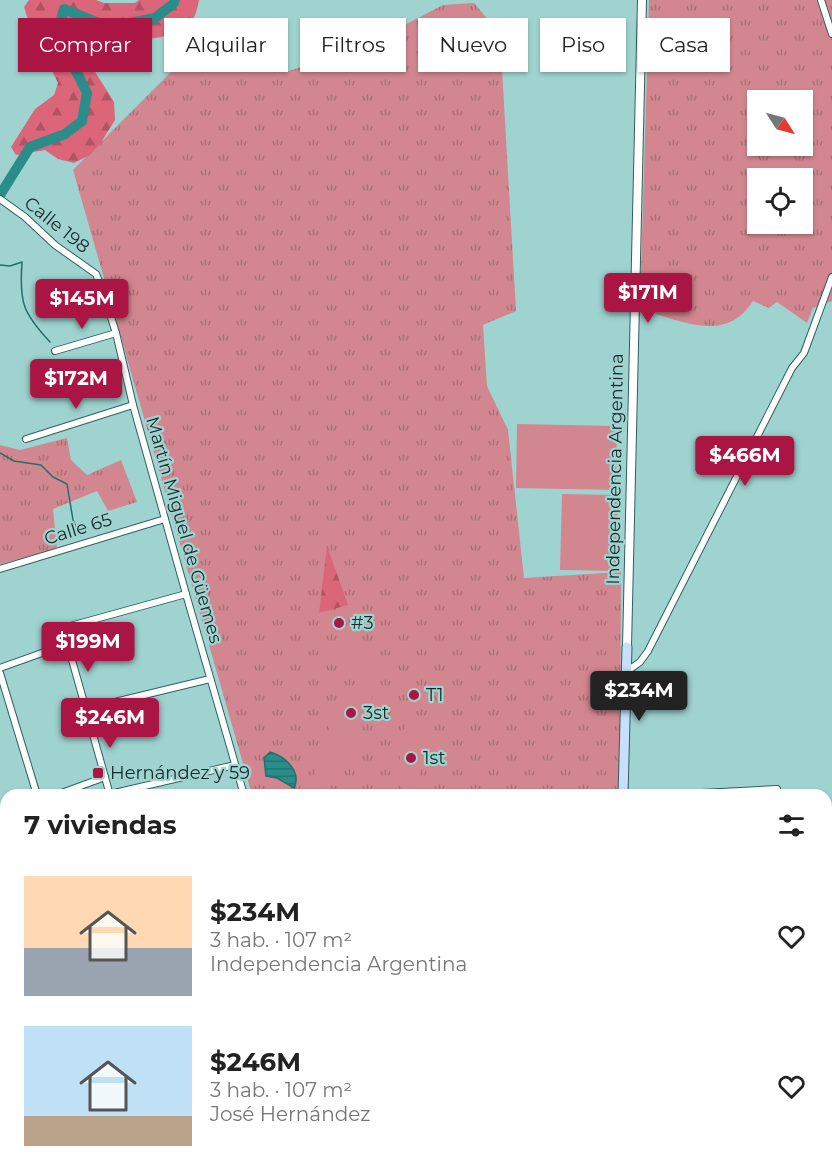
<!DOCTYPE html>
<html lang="es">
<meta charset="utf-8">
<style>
:root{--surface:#fff;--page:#f6f6f6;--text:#222;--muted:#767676;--accent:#aa1543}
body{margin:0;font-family:Montserrat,sans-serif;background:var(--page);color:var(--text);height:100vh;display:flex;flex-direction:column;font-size:22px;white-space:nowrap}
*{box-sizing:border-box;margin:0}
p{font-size:20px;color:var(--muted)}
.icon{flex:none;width:33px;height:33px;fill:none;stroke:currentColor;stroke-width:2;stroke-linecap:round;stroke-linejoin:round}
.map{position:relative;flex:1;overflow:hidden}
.drawer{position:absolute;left:0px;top:789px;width:832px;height:386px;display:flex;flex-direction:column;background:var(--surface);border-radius:18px 18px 0 0;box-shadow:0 2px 4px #0004}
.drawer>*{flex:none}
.hud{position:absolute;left:18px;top:18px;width:796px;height:54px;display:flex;gap:12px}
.needle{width:39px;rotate:126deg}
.controls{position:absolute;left:747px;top:90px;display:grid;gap:12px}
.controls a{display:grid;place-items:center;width:66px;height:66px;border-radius:0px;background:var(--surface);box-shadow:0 2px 4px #0004;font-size:30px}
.price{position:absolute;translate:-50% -51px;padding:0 14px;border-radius:6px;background:var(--accent);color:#fff;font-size:20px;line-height:39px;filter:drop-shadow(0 2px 3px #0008)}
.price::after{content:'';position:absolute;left:50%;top:36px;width:18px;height:14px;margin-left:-9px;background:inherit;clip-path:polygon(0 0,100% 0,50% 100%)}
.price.current{background:#222;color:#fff}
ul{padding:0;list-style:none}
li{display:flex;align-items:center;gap:18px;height:150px;padding:0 24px}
li span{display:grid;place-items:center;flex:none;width:168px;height:120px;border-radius:0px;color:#555}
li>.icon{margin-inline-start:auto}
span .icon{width:72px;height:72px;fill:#fffc;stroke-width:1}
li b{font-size:26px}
h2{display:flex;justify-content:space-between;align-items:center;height:72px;padding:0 24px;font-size:26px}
.pill{padding:0 21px;border-radius:0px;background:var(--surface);box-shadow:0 2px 4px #0004;font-size:21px;line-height:54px}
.pill.current{background:var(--accent);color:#fff}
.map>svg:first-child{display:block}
</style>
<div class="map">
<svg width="832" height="1174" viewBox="0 0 832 1174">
<defs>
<pattern id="grass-tufts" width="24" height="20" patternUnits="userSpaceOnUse" patternTransform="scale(1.5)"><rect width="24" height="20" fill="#d28790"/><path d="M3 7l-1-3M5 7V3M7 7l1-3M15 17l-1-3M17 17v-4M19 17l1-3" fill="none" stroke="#a96f76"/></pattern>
<pattern id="forest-firs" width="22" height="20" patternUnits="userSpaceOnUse" patternTransform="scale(1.5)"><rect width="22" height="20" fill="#db667a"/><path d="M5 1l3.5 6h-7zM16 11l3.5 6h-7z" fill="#b05464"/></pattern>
<pattern id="water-rules" width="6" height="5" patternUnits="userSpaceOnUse" patternTransform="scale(1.5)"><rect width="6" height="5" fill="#2b8d8a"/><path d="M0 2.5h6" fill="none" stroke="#247371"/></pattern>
</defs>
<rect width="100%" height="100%" fill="#9fd3d0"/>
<g fill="url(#grass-tufts)" fill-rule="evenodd">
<path d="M649,0H832V301L813,308L807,323L777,302L769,308L753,301C725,345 680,320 640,309ZM758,100H802V146H758ZM758,178H802V224H758Z"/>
<path d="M474,3L500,34L516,311L483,325L487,386L508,430L524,578L621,572L620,795H252L73,170L185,58L286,72L368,44L443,5Z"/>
<path d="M67,438L71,460L87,475L121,460L137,502L108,511L97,491L53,509L57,549L0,564V445L20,450Z"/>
</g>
<g fill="url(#forest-firs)">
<path d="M29,0H96L104,3H135L139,0H199C197,11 194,22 185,29C170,41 99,44 83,37L79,40L89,53L92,67L114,102L115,120L100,144L90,155L74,163L58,159L45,150L16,155L11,147L35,109L54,95L58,83L50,67L49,56L30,26L24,7Z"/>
<path d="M327,546L348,605L319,613Z"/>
</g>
<g fill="#d28790">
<path d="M517,424L617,426L616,490L516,488Z"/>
<path d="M562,494L618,495L616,571L560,570Z"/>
<path d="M353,629L359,631C364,641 370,651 372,662C379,690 367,716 355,740L358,752L355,756L346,755L341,761L328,795H310L313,775L322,766L323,744L330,727L326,719L327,714L336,712C339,698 349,693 356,681C351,666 337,658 334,644Z"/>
<path d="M417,719L427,721L432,725C435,749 420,752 418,767C418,776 426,785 428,795H403L399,749L401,734L408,722Z"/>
<path d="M832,1111V1174H821L818,1169L826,1168L827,1114Z"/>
</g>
<path fill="url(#water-rules)" stroke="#246f6d" stroke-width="1.5" d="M270,752C285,756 302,772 294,788L277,778L266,776L264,758Z"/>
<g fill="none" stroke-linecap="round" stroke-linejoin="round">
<g stroke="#246f6d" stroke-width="1.5">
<path d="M0,265L10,266L22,262C19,303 23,313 50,342"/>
<path d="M0,453L14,461L41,465L53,477L67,484L73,520L77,529"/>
</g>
<path stroke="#2b8d8a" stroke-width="10" d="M0,195L30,147L65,134L82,121L87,93L57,33L64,9L108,27L155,18L173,4L175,0"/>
<g stroke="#2f615e" stroke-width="8">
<g id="minor">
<path d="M821,0L832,34"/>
<path d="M0,199L25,217L55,245L96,274L101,286L116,333L133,405L186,594L244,795"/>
<path d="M55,351L116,333"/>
<path d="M26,439L133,405"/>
<path d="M0,569L165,519"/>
<path d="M0,668L67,644"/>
<path d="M626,672L640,662L648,651L792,368L804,353L832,277"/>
<path d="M0,673L37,795"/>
<path d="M86,709L210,679"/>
<path d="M110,794L235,765"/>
<path d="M56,795L105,777"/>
<path d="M110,795L63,628L186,594"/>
<path d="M663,795L777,789V795"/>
<path d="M0,816L6,814"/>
<path d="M0,904L6,922"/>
<path d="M0,969L6,967"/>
<path d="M151,1168L153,1174"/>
<path d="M217,1168L219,1174"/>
<path d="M352,1168L353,1174"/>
<path d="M76,1174L94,1168"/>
<path d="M424,1174L428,1170L452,1168"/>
<path d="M505,1174L510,1168"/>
<path d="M606,1174L611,1168"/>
</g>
</g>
<g stroke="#2f615e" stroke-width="10">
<path id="tertiary" d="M627,647L642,0"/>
</g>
<g stroke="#2f615e" stroke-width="11">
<g id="secondary">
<path d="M623,795L627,647"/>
<path d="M614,1174L615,1168"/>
</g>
</g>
<use href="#minor" stroke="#fff" stroke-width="6"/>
<use href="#tertiary" stroke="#fff" stroke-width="8"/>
<use href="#secondary" stroke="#c7dff8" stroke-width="9"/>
</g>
<g fill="#aa1543" stroke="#9fd3d0" stroke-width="2">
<circle cx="339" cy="623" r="6"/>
<circle cx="414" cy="695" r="6"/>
<circle cx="351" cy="713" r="6"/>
<circle cx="411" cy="758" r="6"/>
<rect x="92" y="767" width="12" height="12" rx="3"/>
</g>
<g text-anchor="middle" stroke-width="4.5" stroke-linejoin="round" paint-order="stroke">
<g font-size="18" fill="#152a29" stroke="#9fd3d0">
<text transform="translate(57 225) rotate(39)" y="6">Calle 198</text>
<text transform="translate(615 469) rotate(-89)" y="6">Independencia Argentina</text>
<text transform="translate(78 529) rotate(-17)" y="6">Calle 65</text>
<text transform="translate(184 530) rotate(74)" y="6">Martín Miguel de Güemes</text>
</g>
<g font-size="18" fill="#152a29" stroke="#9fd3d0" text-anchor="start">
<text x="351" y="629">#3</text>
<text x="426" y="701">T1</text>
<text x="363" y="719">3st</text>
<text x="423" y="764">1st</text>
<text x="110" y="779">Hernández y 59</text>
</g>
</g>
</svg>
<div class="controls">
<a><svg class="needle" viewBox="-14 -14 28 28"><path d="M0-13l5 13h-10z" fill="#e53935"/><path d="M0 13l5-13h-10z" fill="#767676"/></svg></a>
<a><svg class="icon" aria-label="locate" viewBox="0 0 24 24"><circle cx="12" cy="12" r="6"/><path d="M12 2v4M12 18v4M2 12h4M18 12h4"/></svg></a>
</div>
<b class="price" style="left:648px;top:324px">$171M</b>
<b class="price" style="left:82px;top:330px">$145M</b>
<b class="price" style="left:76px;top:410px">$172M</b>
<b class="price" style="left:745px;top:487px">$466M</b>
<b class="price" style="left:88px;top:673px">$199M</b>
<b class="price current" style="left:639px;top:722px">$234M</b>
<b class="price" style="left:110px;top:749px">$246M</b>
<div class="hud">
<a class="pill current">Comprar</a>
<a class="pill">Alquilar</a>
<a class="pill">Filtros</a>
<a class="pill">Nuevo</a>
<a class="pill">Piso</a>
<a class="pill">Casa</a>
</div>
<section class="drawer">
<h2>7 viviendas<svg class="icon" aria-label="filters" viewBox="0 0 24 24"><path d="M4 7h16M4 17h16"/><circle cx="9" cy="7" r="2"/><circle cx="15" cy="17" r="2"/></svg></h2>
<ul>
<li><span style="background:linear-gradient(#ffd9b3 60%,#9aa5b1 0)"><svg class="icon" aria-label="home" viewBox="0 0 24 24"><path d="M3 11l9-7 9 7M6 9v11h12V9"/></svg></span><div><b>$234M</b><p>3 hab. · 107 m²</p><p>Independencia Argentina</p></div><svg class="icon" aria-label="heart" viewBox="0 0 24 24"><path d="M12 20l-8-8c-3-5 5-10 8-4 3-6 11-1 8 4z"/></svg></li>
<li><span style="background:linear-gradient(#bfe0f5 75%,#b9a48a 0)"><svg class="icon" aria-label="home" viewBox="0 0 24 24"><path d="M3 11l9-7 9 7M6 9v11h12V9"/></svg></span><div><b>$246M</b><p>3 hab. · 107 m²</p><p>José Hernández</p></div><svg class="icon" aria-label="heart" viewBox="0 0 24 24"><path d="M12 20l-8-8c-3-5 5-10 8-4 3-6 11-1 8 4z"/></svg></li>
</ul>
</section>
</div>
